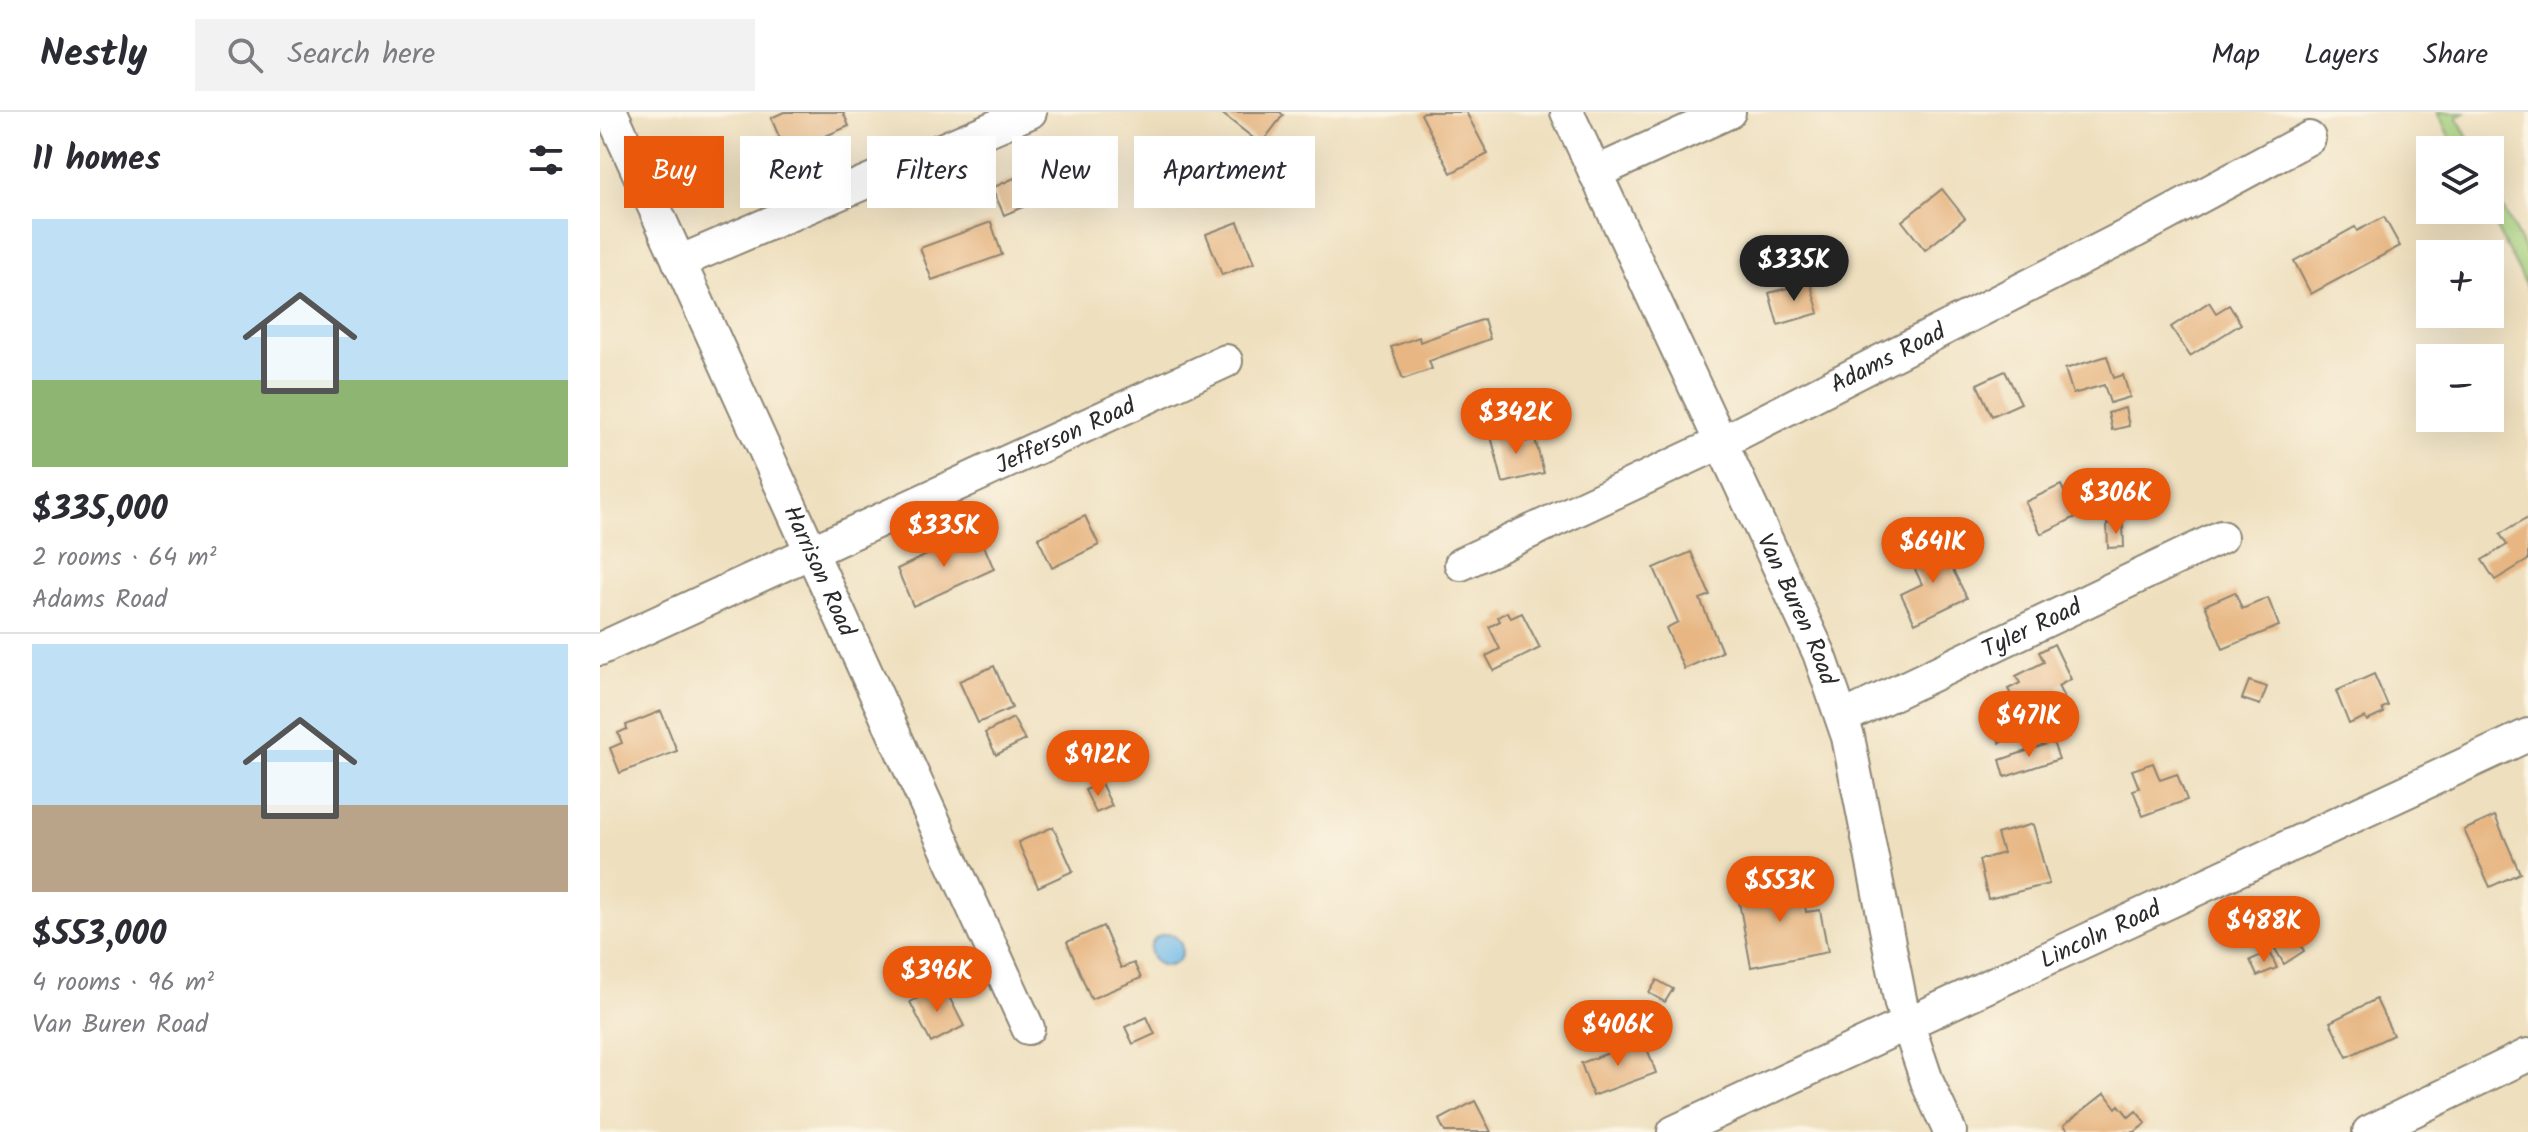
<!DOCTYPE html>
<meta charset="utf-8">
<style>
:root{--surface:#fff;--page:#f2f2f3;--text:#2b2b33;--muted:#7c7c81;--line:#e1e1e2;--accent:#ea580c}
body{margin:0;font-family:Kalam,sans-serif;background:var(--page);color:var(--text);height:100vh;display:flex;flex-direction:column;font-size:30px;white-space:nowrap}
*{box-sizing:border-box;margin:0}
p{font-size:26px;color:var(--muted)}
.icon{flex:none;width:44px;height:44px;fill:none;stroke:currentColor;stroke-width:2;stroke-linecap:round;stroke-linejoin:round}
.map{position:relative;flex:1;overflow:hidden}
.sheet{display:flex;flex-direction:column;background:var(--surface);width:600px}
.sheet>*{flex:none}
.guide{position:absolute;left:24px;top:24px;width:760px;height:72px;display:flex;gap:16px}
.fabs{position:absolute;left:1816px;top:24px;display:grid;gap:16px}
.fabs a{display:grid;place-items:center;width:88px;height:88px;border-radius:0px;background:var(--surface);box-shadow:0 8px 32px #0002;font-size:40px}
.price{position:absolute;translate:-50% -68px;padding:0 18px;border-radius:28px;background:var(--accent);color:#fff;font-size:26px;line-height:52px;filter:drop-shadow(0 2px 4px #0008)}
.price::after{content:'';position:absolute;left:50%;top:48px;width:24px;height:18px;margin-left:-12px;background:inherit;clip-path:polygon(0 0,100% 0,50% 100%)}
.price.current{background:#222;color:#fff}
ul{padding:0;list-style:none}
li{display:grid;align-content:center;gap:16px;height:424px;padding:0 32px}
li+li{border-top:2px solid var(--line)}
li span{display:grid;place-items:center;height:248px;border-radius:0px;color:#555}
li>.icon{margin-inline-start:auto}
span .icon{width:144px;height:144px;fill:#fffc;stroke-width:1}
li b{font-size:34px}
h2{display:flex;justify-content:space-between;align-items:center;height:96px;padding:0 32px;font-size:34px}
.tag{padding:0 28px;border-radius:0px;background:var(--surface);box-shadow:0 8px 32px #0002;font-size:28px;line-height:72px}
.tag.current{background:var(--accent);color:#fff}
header{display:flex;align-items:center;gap:48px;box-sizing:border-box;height:112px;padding:0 40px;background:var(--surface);border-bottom:2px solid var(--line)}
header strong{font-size:38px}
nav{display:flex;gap:44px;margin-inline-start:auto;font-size:28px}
.search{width:560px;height:72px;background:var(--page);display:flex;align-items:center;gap:20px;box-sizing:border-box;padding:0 28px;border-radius:0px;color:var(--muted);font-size:30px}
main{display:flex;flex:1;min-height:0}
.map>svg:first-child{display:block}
</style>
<header>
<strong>Nestly</strong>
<div class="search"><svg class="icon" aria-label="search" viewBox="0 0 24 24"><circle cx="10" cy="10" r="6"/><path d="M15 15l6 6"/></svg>Search here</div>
<nav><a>Map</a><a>Layers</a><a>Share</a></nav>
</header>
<main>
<section class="sheet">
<h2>11 homes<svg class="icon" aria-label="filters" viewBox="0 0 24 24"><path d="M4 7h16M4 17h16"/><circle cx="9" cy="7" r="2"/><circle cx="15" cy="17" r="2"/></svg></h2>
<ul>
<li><span style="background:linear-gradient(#bfe0f5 65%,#8fb573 0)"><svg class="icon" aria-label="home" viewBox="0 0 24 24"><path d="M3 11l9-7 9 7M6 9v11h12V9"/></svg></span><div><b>$335,000</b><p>2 rooms · 64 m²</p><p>Adams Road</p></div></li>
<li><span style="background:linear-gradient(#bfe0f5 65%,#b9a48a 0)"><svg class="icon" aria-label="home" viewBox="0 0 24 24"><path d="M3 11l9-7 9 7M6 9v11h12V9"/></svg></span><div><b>$553,000</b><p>4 rooms · 96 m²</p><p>Van Buren Road</p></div></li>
</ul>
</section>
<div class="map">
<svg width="1928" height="1020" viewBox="0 0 1928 1020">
<rect width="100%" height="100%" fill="#fcf5e5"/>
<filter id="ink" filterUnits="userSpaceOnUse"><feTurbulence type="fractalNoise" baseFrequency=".0125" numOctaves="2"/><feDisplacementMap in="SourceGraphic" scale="16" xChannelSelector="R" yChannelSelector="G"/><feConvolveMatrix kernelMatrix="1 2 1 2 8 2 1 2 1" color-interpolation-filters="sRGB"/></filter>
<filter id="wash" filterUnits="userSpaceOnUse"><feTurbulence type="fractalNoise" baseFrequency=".006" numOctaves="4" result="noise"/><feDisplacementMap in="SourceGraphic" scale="32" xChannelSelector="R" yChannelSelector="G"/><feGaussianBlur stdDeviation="1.8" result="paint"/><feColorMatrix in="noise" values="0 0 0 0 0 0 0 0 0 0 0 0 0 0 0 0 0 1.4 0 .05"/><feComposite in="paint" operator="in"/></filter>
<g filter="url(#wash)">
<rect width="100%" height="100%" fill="#eedfbe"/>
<g fill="#a2cf7b" stroke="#667d53" stroke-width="2">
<path d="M1837,0H1866L1857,5L1874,38H1856Z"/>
<path d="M1890,70L1928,145V177L1887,98H1890Z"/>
</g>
<circle fill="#71bae9" stroke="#4e728a" stroke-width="2" cx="566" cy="838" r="16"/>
<g id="blocks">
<g fill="#e7b682">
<path d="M184,0H243L249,14L186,41L171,6Z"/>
<path d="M620,0H680L683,3L661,32Z"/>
<path d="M824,0H866L888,42L851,61L821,2Z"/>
<path d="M423,62L435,90L404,103L392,76Z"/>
<path d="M1342,77L1365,106L1325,138L1302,109Z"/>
<path d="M1784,105L1800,134L1711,182L1694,149L1755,115L1757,119Z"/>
<path d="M391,110L402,143L332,168L320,136Z"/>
<path d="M638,110L654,151L622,163L606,122Z"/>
<path d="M1210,170L1219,201L1178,213L1169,181Z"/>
<path d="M1609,190L1616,201L1629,193L1641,212L1590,244L1571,215Z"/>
<path d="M884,207L890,227L829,249L832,257L803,267L791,235L819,225L820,230Z"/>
<path d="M1507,244L1514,266L1523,263L1530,285L1510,291L1504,273L1473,282L1465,257Z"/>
<path d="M1405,259L1421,291L1392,304L1377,272Z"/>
<path d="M1525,296L1529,314L1512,318L1508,301Z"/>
<path d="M912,315L917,332L935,327L944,361L903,371L890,320Z"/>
<path d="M1461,373L1476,405L1441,422L1425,390Z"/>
<path d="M485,404L499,433L452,456L438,426Z"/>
<path d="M1928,406V448L1895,468L1882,448L1907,433L1900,422Z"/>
<path d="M1523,411L1524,435L1508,436L1507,412Z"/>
<path d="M351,424L357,438L381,427L394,457L313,494L297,457L329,442L326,436Z"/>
<path d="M1340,432L1367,486L1315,511L1301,482L1322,472L1310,447Z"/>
<path d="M1091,440L1110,483L1100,487L1122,540L1084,557L1066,516L1078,510L1054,456Z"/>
<path d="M1635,480L1642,497L1668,486L1679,514L1623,537L1605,493Z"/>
<path d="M907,500L911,506L922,501L940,536L894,559L886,544L900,537L889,515L900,509L898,505Z"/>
<path d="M1454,532L1471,567L1458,574L1469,596L1438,612L1429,595L1418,601L1426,617L1400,631L1388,607L1416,593L1408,577L1420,571L1416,564L1444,550L1439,540Z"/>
<path d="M394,554L412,596L378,611L359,569Z"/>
<path d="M1774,562L1788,594L1782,596L1784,601L1767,609L1765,605L1749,612L1736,579Z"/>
<path d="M1649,569L1667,575L1660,593L1642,587Z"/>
<path d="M61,599L77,639L20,661L10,636L22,631L18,621L27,617L26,613Z"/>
<path d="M413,606L425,628L396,643L385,621Z"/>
<path d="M1453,630L1459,647L1405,665L1400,648Z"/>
<path d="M1553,651L1560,668L1577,662L1587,688L1543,704L1533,678L1539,676L1532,658Z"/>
<path d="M501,671L512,694L496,701L485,678Z"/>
<path d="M1895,704L1920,761L1890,775L1864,718Z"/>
<path d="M1433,712L1449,772L1388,787L1379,748L1403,741L1397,722Z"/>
<path d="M453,715L473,759L438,775L418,730Z"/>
<path d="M1200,767L1206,800L1220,798L1228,840L1151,855L1137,779Z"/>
<path d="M503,814L521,856L534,851L541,866L491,887L467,830Z"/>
<path d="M1695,822L1704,839L1684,852L1674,835Z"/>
<path d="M1670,840L1677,856L1657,864L1650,848Z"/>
<path d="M1057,868L1073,877L1065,890L1049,881Z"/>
<path d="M343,873L364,914L331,931L310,890Z"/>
<path d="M1776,887L1793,923L1747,945L1730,910Z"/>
<path d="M547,905L555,922L533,932L525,915Z"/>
<path d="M1044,928L1056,961L993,984L981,951Z"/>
<path d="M1505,981L1516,996L1519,993L1529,1005L1536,999L1546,1011L1535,1020H1469L1464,1013Z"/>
<path d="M875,989L891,1020H845L839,1008Z"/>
</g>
</g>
</g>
<g filter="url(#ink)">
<use href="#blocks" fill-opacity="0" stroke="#8c8574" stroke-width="2"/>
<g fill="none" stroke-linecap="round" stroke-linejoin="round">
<g stroke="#8c8574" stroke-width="36">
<g id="minor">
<path id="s1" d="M11,0L428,916"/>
<path id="s2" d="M967,0L1219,541L1248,625L1301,892L1328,972L1350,1020"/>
<path d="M995,61L1129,0"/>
<path d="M79,150L430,0"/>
<path id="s3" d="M861,452L1120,331L1538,118L1709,26"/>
<path id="s4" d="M0,537L626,249"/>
<path id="s5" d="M1242,606L1621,425"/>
<path id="s6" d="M1074,1020L1928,623"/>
<path d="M1769,1020L1928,943"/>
</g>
</g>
<use href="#minor" stroke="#fff" stroke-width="32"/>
</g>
</g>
<g text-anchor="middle" stroke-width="8" stroke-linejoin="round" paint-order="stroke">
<g font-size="24" fill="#2b2b2b" stroke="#fcf5e5">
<text dy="8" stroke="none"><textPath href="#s3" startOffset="474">Adams Road</textPath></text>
<text dy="8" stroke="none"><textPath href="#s4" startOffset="512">Jefferson Road</textPath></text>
<text dy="8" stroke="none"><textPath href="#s1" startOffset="504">Harrison Road</textPath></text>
<text dy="8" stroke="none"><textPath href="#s2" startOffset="548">Van Buren Road</textPath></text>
<text dy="8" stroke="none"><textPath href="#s5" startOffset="210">Tyler Road</textPath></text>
<text dy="8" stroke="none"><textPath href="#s6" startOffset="470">Lincoln Road</textPath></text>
</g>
</g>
</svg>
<div class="fabs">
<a><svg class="icon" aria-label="layers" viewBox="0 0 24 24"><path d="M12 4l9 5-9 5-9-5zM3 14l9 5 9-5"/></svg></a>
<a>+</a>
<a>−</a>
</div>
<b class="price current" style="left:1194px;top:191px">$335K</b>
<b class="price" style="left:916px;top:344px">$342K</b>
<b class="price" style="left:1516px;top:424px">$306K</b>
<b class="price" style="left:344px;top:457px">$335K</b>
<b class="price" style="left:1333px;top:473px">$641K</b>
<b class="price" style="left:1429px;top:647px">$471K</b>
<b class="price" style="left:498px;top:686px">$912K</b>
<b class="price" style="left:1180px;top:812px">$553K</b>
<b class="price" style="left:1664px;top:852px">$488K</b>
<b class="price" style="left:337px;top:902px">$396K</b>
<b class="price" style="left:1018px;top:956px">$406K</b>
<div class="guide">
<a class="tag current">Buy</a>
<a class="tag">Rent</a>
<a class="tag">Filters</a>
<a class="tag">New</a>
<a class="tag">Apartment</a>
</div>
</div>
</main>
